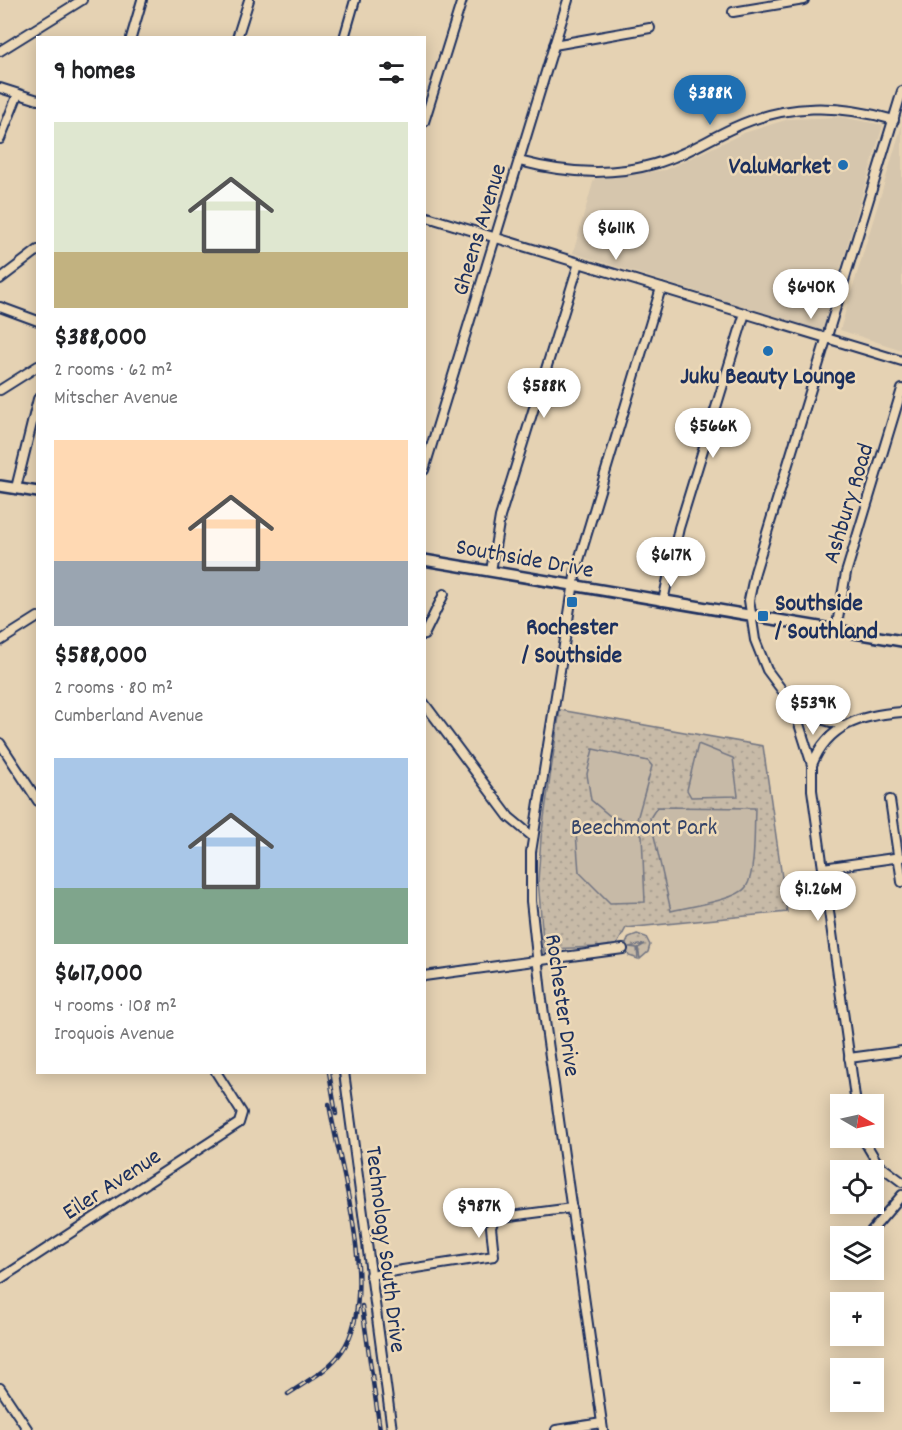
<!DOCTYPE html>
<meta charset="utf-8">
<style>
:root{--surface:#fff;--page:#f6f6f6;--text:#202124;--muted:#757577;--accent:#1f6fb2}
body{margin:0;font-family:Dekko,sans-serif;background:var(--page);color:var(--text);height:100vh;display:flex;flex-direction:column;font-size:22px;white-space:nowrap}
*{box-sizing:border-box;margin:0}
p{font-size:20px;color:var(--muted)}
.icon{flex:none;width:33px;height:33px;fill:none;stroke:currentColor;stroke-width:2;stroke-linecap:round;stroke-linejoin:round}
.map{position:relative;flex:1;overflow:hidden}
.panel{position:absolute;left:36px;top:36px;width:390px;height:1038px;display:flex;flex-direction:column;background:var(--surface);border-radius:0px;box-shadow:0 3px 15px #0003}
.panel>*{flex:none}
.needle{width:39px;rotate:99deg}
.buttons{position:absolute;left:830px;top:1094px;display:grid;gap:12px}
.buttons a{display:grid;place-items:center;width:54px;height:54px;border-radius:0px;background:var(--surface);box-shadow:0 3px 15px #0003;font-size:30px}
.price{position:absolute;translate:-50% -51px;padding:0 14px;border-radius:21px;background:#fff;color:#222;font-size:20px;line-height:39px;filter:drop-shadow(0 2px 3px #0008)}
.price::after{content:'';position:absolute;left:50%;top:36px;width:18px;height:14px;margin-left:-9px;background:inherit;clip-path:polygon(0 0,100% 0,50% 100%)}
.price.current{background:var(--accent);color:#fff}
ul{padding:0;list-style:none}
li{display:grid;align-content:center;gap:12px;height:318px;padding:0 18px}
li span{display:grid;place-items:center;height:186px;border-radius:0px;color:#555}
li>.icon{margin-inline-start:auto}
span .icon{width:108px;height:108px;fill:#fffc;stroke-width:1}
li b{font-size:26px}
h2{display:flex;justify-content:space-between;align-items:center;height:72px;padding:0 18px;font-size:26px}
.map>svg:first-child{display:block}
</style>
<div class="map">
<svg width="902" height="1430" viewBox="0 0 902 1430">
<defs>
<pattern id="green-dots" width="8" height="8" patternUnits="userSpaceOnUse" patternTransform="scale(1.5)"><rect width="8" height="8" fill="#c7baa7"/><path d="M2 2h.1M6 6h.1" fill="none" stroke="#aaa092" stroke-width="1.8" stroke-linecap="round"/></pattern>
</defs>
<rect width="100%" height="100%" fill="#e5d2b3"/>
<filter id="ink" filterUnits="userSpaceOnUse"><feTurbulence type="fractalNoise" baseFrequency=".0167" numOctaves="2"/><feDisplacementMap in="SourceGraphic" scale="12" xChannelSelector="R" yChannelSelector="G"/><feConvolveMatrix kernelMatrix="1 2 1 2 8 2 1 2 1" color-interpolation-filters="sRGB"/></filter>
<g filter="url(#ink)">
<g fill="#d6c6ad">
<path d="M841,117L883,125L822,331L573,253L594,179L665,170L744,133L789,119Z"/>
<path d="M902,125V350L840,330Z"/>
</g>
<g fill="url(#green-dots)" stroke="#717482" stroke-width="1.5">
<path d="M560,710L763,746L787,912L626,928L616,946L552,949L544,952L538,880L541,838Z"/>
<path d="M637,934L646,937L650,945L648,952L640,959L638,948L645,944L629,947L637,948L638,959L629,956L625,946L629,937Z"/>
</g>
<g fill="#c7baa7" stroke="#717482" stroke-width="1.5">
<path d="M698,744L733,758L738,796L691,797L687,790Z"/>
<path d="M593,749L648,761L652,766L636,823L610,816L591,800L587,774Z"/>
<path d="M657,807L755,808C754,826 756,873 746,887C737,900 687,907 671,911L650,818Z"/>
<path d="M637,830L642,835L645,902L610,903L579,872L576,833Z"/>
</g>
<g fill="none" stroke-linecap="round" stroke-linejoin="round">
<g stroke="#1b2f5e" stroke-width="12">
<g id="minor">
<path d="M733,12L804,0"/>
<path d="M131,38L142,0"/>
<path d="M237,38L249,0"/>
<path d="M344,38L355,0"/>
<path d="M554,45L650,28"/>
<path d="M0,51L82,0"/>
<path d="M0,88L38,100"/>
<path d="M424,122L462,0"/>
<path d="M0,139L18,94"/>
<path d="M519,161C564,173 609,177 654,164C683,156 707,140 733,128C786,103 839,104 894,120"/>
<path d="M424,216L902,361"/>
<path d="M0,279L38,250"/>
<path d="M0,307L38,321"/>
<path d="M0,390L38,366"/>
<path d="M424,470L568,0"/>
<path d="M16,488L38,399"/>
<path d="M491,571L500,517L579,263"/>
<path d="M663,601L679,528L745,313"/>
<path d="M836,630L846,573L902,389"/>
<path d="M424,635L444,594"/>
<path d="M0,641L38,617"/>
<path d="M424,703L509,817L533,837"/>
<path d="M793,705L817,718L841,725"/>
<path d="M0,743L38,801"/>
<path d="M812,765C828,724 862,715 902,712"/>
<path d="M890,800L902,882"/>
<path d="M823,868L901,857"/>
<path d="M424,976L623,949"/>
<path d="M849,1058L902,1051"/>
<path d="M344,1072L392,1430"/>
<path d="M856,1104L812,790V765L793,705L767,670L755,640L749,600L755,572L902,91"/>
<path d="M862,1137L878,1164L902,1182"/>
<path d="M867,1236L902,1195"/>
<path d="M370,1275L494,1256L491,1227L495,1218L572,1208"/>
<path d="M0,1279L239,1123L242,1113L216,1072"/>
<path d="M0,1388L28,1430"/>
<path d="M556,1430L602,1423"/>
<path d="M603,1430L541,993L531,901V852L576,570L661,288"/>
</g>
</g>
<g stroke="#1b2f5e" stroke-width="14">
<g id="major">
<path d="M0,486L38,492"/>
<path d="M424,560L902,641"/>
</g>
</g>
<use href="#minor" stroke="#edd9b7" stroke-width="8"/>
<use href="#major" stroke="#edd9b7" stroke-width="9"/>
<g stroke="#1b2f5e" stroke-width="4.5">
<g id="rail">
<path d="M329,1072L336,1114"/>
<path d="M362,1306L380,1430"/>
<path d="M288,1394C307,1381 329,1370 342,1351C381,1296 340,1168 329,1104"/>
</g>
</g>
<use href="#rail" stroke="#edd9b7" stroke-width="2" stroke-dasharray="7" stroke-linecap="butt"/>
</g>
</g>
<g fill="#1f6fb2" stroke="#edd9b7" stroke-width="2">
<circle cx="843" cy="165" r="6"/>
<circle cx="768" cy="351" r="6"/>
<rect x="566" y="596" width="12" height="12" rx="3"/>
<rect x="757" y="610" width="12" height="12" rx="3"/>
</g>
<g text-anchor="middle" stroke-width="5" stroke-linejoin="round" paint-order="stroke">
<g font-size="24" font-weight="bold" fill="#1b2f5e" stroke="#edd9b7">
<text x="831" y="173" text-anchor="end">ValuMarket</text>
<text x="768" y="383">Juku Beauty Lounge</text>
<text x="775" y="610" text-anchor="start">Southside<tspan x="775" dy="28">/ Southland</tspan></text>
<text x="572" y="634">Rochester<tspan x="572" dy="28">/ Southside</tspan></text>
</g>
<g font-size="24" fill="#1b2f5e" stroke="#edd9b7">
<text transform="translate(478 229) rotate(-73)" y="8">Gheens Avenue</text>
<text transform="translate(847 503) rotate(-73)" y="8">Ashbury Road</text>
<text transform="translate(525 557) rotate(10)" y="8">Southside Drive</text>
<text transform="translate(564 1005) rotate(82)" y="8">Rochester Drive</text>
<text transform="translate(111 1183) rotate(-33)" y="8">Eiler Avenue</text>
<text transform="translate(387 1249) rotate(83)" y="8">Technology South Drive</text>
</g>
<g font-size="24" fill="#354469" stroke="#edd9b7">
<text x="644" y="834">Beechmont Park</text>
</g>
</g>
</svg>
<div class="buttons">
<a><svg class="needle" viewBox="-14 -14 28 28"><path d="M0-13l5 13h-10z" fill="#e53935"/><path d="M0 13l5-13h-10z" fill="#757577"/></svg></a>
<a><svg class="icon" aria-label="locate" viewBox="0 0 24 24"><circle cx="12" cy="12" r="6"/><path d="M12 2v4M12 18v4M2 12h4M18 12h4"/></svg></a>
<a><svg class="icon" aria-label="layers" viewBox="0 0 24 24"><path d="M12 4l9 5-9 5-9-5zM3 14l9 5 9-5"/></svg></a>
<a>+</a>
<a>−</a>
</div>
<b class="price current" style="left:710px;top:126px">$388K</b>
<b class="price" style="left:616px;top:261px">$611K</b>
<b class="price" style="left:811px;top:320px">$640K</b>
<b class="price" style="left:544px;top:419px">$588K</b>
<b class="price" style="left:713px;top:459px">$566K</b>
<b class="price" style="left:671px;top:588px">$617K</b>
<b class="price" style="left:813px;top:736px">$539K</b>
<b class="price" style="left:818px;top:922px">$1.26M</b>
<b class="price" style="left:479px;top:1239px">$987K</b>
<section class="panel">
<h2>9 homes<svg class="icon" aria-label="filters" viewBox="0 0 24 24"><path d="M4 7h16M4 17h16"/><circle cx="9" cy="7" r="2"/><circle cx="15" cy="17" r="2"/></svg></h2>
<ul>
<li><span style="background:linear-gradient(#dfe7d0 70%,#c2b280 0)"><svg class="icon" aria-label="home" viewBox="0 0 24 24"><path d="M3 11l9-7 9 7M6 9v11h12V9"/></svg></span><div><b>$388,000</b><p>2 rooms · 62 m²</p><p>Mitscher Avenue</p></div></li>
<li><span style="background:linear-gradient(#ffd9b3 65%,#9aa5b1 0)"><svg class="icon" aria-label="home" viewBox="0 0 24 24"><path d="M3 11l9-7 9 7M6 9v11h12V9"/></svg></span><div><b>$588,000</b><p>2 rooms · 80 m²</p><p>Cumberland Avenue</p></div></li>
<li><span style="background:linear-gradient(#a9c7e8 70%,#7fa58c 0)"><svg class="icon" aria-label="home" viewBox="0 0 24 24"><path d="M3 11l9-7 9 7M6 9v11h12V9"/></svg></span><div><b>$617,000</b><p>4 rooms · 108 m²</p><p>Iroquois Avenue</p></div></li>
</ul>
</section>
</div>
